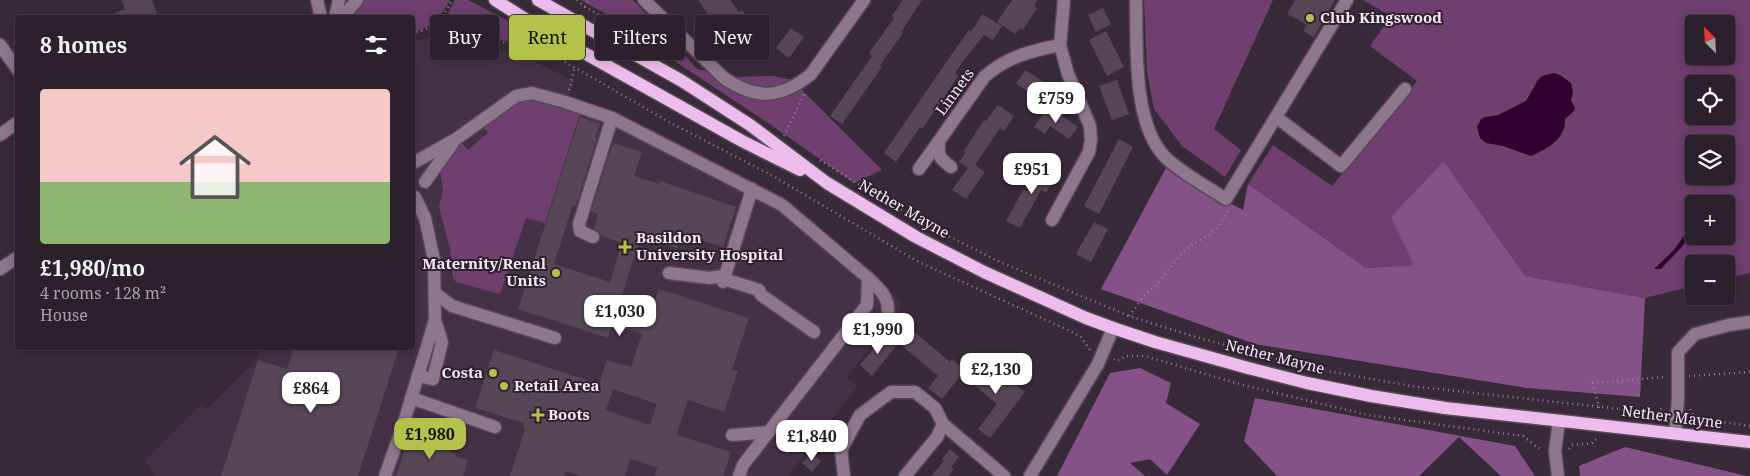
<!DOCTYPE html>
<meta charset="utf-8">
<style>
:root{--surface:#2b202c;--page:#332834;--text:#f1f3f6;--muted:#a6a3a9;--line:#473e48;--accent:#b3c24b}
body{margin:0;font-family:"Noto Serif",serif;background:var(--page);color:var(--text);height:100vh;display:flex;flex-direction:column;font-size:19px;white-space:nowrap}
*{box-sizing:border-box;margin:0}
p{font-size:16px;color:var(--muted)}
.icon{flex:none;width:28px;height:28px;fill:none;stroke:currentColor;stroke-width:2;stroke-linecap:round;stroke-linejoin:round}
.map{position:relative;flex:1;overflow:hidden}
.panel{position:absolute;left:15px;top:15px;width:400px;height:335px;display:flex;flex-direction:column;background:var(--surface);border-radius:5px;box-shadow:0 2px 12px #0003,0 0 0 1px var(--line)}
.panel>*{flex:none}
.top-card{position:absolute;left:430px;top:15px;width:475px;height:45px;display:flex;gap:10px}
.needle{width:32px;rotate:336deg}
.controls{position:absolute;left:1685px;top:15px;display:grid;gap:10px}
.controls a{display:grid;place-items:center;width:50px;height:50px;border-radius:5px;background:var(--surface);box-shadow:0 2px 12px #0003,0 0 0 1px var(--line);font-size:25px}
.price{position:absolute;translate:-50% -42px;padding:0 11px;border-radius:10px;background:#fff;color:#222;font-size:16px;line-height:32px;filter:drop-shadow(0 1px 2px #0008)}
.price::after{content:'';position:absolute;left:50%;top:30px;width:15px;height:11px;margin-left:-8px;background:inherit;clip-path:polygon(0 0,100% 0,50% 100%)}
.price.active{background:var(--accent);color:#111}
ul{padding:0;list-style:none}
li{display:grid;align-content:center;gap:10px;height:265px;padding:0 25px}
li+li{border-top:1px solid var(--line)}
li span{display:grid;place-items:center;height:155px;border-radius:5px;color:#555}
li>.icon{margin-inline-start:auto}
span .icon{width:90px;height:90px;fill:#fffc;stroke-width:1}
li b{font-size:21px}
h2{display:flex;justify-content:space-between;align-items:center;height:60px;padding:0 25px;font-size:21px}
.tag{padding:0 18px;border-radius:5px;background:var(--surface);box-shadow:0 2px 12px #0003,0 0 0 1px var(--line);font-size:18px;line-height:45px}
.tag.active{background:var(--accent);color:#111}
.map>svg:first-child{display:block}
</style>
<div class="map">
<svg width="1750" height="476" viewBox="0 0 1750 476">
<rect width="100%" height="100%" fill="#392a3a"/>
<path fill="#453146" d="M445,37L525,57L574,81L569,96L602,107L774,193L900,301V313L891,332L879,337L847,377L858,386L788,476H156L145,461L202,404L207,409L249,367L262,349L266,348H412V42L421,39Z"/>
<g fill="#6e3f6f" fill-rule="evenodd">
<path d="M364,0H450C439,19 434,26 413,33L412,18H352Z"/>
<path d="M455,0H468L531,33L547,45L543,51L452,26C443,17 451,9 455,0Z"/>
<path d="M581,0H633L697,69L736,77L773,76L792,80L882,170L854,183L771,125L658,50L615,19Z"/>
<path d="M1144,0H1273L1214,129L1241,150L1225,177L1182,146L1154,109L1147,72Z"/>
<path d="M1363,0H1750V273L1726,278V264H1694V286L1645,298L1525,276L1444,161L1414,265L1366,268L1248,184L1273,145L1332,186L1417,81L1370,46L1391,16ZM1694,24H1726V56H1694ZM1694,84H1726V116H1694ZM1694,144H1726V176H1694ZM1694,204H1726V236H1694Z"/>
<path d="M529,97L581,111L545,223L526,218L500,294L456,282L453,278L450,248L439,207L443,191L440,171L443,162L462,143L468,150L488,133L484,128C498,116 511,100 529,97Z"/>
</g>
<g fill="#845286">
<path d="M1444,161L1525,276L1645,298L1640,397L1527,388L1255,344L1101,289L1166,168L1243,210L1248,184L1366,268L1414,265L1391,217Z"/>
<path d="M1140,368L1171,383L1166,403L1200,424L1167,475L1150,459L1130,463L1145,476H1057L1110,373Z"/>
<path d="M1255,398L1515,446L1535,476H1501L1459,437L1419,476H1277L1244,441Z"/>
<path d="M1625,447L1747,476H1580L1579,466Z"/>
</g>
<g fill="#300232">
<path d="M1554,73L1560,75L1571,83L1573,92L1571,100L1575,108L1574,111L1565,119C1566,139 1547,149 1531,156L1503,146L1486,143L1480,138L1477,127L1481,119L1485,117L1498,115L1526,101L1538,80L1542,76Z"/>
<path d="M1694,222C1694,239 1672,256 1661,269H1654L1673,251Z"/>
</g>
<g fill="#564656" fill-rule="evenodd">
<path d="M122,0H152L159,18H105L125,9Z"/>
<path d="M698,0H730L739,12L742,10L755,27L733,44L716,22L714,23Z"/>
<path d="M903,0H922L901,32L903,33L880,65L882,67L842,124L830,116L872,56L869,53L894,18L892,16Z"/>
<path d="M1012,0H1037L1034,5L1037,8L1023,30L1020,28L1015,34L997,22Z"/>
<path d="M1295,0H1335L1314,37L1303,31L1307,25L1287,14Z"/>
<path d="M1103,8L1111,24L1096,32L1088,15Z"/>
<path d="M982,14L1002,26L993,40L984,35L963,61L955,74L958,76L943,99L922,129L920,127L896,162L884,153L947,61L969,30L972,31Z"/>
<path d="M791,28L804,37L789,58L776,48Z"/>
<path d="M1106,31L1124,67L1107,76L1089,40Z"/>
<path d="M1025,70L1055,89L1042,110L1031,103L1035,95L1016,84Z"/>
<path d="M1117,80L1129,114L1112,120L1099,86Z"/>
<path d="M998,105L1014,116L1004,131L1000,128L975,165L985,172L966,199L952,190L968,168L959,162L966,152L964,151L984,120L986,121Z"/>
<path d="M1048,107L1078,127L1069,139L1050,126L1045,134L1034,127Z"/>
<path d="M580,117L600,124L595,138H597L576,206L573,205L554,264L610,282L622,243L601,236L599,232L594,228L598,214L591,211L613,143L642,152L634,176L659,184L660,181L736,207L723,247L681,234L677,248L641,236L621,298L652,308L659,289L749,318L732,370L738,371L724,412L688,400L677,433V435L731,452L723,476H655L657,467L630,459L625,476H581L565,471L564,476H510L525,429L523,428L524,423L475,408L494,350L599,384L607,360L631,367L642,334L612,324L608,338L518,309ZM613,389L657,404L650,425L606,410Z"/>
<path d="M1119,139L1133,147L1099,214L1084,206Z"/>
<path d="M1043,162L1058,170L1046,193L1041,190L1020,228L1006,221L1023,190L1027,191Z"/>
<path d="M1094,222L1108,229L1091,262L1076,254Z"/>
<path d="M911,329L950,362L952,359L965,370L942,399L928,388L938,376L899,343Z"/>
<path d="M885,335L897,345L872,376L860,365Z"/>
<path d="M294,348H399L358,476H221L258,360L287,369Z"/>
<path d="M984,359L1025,392L990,438L978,429L997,404L967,379Z"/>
<path d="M415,437L451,448L450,452L456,454L455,456L468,460L463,476H396L408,440L413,441Z"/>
<path d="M950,449L959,457L951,467L949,465L954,469L949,476H931L944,461L942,459Z"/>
<path d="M811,453L821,461L812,472L802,463Z"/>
</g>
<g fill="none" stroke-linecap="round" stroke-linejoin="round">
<g stroke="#574958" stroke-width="15">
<g id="minor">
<path d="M317,0L321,18"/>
<path d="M644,0L724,78C756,100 781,99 811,74L864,0"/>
<path d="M1136,0C1137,44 1132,125 1166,158C1183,174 1206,186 1226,199L1347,0"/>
<path d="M335,18L339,0"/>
<path d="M342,18L357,0"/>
<path d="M0,45L18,70"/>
<path d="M1276,117L1341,166L1405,89"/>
<path d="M0,135L18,122"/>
<path d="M939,142C938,156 939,158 951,167"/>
<path d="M415,162L456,139L516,96L532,93L565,102L612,118L782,205L868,278L867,305L743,465L739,476"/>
<path d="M919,169L985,76C1009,56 1031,51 1060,45"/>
<path d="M425,182L453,143"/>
<path d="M415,197L425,218L434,260L435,320L442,342L433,379L418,376"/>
<path d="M1052,220L1089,152L1091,139L1090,126L1068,74L1060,45L1064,0"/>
<path d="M593,237L580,231L579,224L612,118"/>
<path d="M0,269L18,257"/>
<path d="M669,273L709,278L724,276L730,281L759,290L761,295L814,332"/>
<path d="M868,278C879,289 888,295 888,311"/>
<path d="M723,282L752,189"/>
<path d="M435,293L452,306L555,338"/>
<path d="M411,398L495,427"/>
<path d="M1675,433L1678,399V352L1695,334L1729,325L1750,322"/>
<path d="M732,435L769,432"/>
<path d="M385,476L403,425L435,320"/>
<path d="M844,476L841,450L860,415L891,392H915L935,408L943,424L1004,476"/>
<path d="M905,476L937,437L943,424"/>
<path d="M1030,476L1098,364L1113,328"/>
<path d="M1558,476L1555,451L1559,421"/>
</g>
</g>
<g stroke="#574958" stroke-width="15">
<g id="major">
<path d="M495,0L543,30L742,141L800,170"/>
<path d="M538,0L682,81L750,125L827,183L916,237L984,272L1086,318L1113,328L1155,342L1248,368L1307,383L1371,396L1445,408L1750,442"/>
</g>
</g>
<g stroke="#928592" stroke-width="2.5" stroke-dasharray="1 4" stroke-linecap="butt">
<path d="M577,0L585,7L613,23L627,34"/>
<path d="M585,7L588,0"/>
<path d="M438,25L452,0"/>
<path d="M412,34L438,25L553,55L671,123L773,176L917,261L1072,332L1081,337L1090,350"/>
<path d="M569,90L575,67"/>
<path d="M784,136L804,94"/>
<path d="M820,160L875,195L942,233L1000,262L1129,316L1189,335L1277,359L1333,372L1411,386L1656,413L1664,407"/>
<path d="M1129,316L1143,297L1156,285L1182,253L1194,243L1207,237L1219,226L1228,211"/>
<path d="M1114,359L1117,361L1126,356H1145L1239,384L1368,415L1523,436L1538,448L1543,449"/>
<path d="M1689,376L1750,372"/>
<path d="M1599,408L1593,383L1666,377"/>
<path d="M1690,409L1695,418L1750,426"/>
<path d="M1569,449L1572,445L1592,443L1596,439"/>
</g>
<use href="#minor" stroke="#8e768d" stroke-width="12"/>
<use href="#major" stroke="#ecbcec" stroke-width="12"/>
</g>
<g fill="#b3c24b" stroke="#2f202f" stroke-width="2">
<circle cx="1310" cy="18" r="5"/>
<path d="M622.5 239.5h5v5h5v5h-5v5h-5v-5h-5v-5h5z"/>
<circle cx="556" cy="273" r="5"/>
<circle cx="493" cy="373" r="5"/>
<circle cx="504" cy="386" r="5"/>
<path d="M535.5 407.5h5v5h5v5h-5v5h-5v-5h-5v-5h5z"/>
</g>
<g text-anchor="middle" stroke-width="4" stroke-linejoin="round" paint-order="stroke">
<g font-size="15" font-weight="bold" fill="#f4eaf4" stroke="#2f202f" text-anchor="start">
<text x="1320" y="23">Club Kingswood</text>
<text x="636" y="243">Basildon<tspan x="636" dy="17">University Hospital</tspan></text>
<text x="546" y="269" text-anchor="end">Maternity/Renal<tspan x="546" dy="17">Units</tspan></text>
<text x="483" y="378" text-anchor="end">Costa</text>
<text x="514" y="391">Retail Area</text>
<text x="548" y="420">Boots</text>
</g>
<g font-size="15" fill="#f4eaf4" stroke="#2f202f">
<text transform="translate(955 92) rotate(-54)" y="5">Linnets</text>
<text transform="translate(904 209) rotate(30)" y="5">Nether Mayne</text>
<text transform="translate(1275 357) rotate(14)" y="5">Nether Mayne</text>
<text transform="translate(1672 417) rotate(7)" y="5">Nether Mayne</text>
</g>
</g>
</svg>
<div class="controls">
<a><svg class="needle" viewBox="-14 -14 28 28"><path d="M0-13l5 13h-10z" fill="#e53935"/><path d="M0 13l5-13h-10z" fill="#a6a3a9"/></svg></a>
<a><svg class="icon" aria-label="locate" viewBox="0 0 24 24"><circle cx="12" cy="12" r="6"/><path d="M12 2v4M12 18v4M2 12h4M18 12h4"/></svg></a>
<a><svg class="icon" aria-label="layers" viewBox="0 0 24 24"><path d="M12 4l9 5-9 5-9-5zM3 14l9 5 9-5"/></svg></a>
<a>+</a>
<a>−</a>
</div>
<b class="price" style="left:1056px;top:124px">£759</b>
<b class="price" style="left:1032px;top:195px">£951</b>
<b class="price" style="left:620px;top:337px">£1,030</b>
<b class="price" style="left:878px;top:355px">£1,990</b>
<b class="price" style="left:996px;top:395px">£2,130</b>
<b class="price" style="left:311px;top:414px">£864</b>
<b class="price active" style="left:430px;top:460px">£1,980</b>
<b class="price" style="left:812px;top:462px">£1,840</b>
<div class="top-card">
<a class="tag">Buy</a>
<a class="tag active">Rent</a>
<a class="tag">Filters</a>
<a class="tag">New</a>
</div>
<section class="panel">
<h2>8 homes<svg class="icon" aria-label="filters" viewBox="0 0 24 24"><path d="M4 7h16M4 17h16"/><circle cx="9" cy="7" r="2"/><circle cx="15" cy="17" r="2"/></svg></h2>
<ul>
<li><span style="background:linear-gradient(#f6c9c9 60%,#8fb573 0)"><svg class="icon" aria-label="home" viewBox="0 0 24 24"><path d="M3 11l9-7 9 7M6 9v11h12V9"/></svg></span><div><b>£1,980/mo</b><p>4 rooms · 128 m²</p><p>House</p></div></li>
</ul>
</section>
</div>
